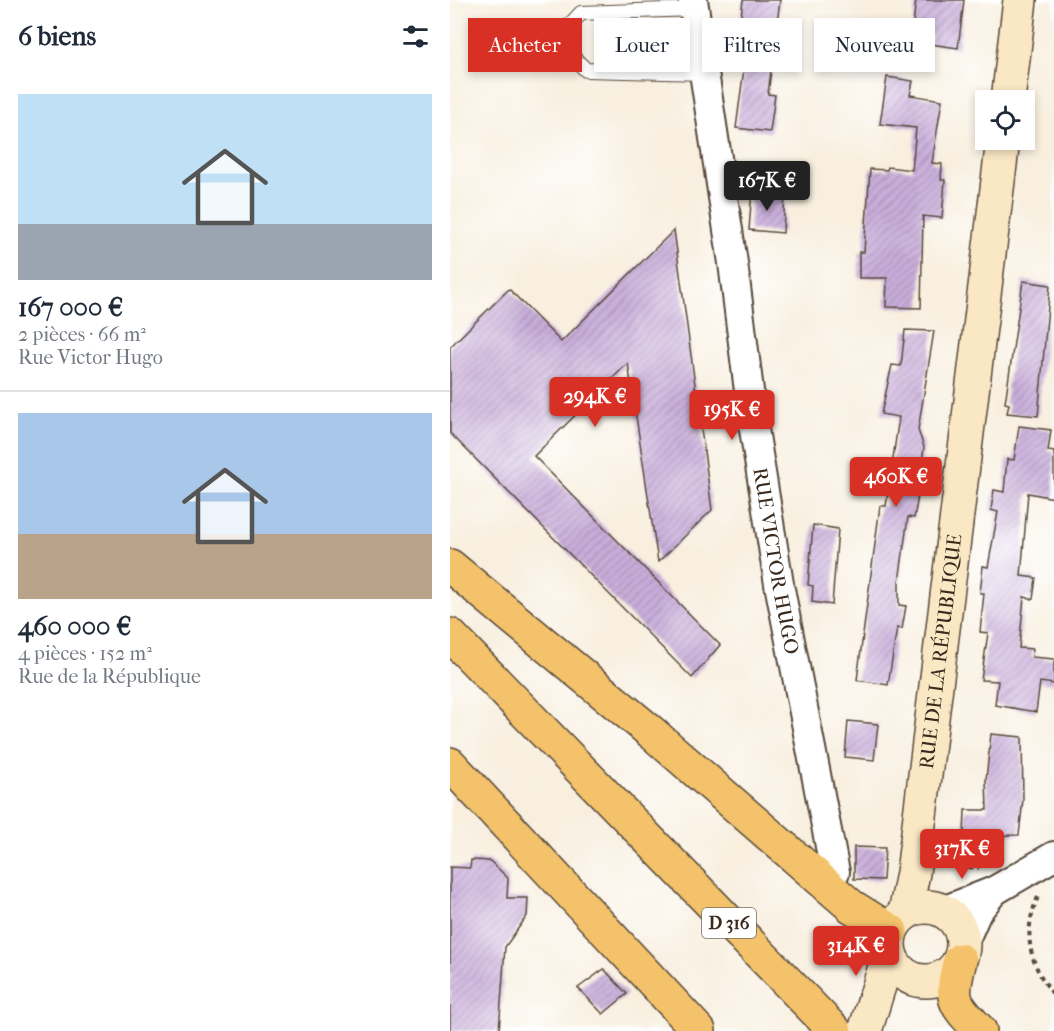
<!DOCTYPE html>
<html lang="fr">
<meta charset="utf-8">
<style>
:root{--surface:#fff;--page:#f6f6f7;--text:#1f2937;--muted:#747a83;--line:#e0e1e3;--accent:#d93025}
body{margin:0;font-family:"IM FELL French Canon",serif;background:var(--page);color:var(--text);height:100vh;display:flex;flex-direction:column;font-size:22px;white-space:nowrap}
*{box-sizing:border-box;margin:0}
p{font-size:20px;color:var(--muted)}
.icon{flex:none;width:33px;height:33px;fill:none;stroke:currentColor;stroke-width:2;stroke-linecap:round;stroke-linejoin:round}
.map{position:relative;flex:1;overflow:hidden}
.side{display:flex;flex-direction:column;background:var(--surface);width:450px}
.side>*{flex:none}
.hud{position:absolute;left:18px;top:18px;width:495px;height:54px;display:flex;gap:12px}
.fabs{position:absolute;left:525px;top:90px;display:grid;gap:12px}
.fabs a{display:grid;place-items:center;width:60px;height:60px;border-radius:0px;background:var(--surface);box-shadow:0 3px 9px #0003;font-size:30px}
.price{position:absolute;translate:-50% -51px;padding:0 14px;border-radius:6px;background:var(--accent);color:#fff;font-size:20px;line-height:39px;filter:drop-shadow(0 2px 3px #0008)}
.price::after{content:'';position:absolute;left:50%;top:36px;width:18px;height:14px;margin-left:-9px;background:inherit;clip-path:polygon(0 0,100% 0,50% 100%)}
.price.selected{background:#222;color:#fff}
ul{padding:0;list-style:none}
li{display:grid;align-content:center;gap:12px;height:318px;padding:0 18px}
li+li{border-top:2px solid var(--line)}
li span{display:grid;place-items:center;height:186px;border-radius:0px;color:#555}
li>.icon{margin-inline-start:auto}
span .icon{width:108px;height:108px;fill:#fffc;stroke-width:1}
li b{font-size:26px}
h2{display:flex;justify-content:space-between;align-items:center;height:72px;padding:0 18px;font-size:26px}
.tag{padding:0 21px;border-radius:0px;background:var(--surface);box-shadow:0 3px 9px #0003;font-size:21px;line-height:54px}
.tag.selected{background:var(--accent);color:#fff}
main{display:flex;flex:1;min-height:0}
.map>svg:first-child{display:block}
</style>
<main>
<section class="side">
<h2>6 biens<svg class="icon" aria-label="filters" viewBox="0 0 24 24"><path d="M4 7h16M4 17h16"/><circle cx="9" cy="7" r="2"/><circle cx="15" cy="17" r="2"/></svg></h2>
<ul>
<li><span style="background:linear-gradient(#bfe0f5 70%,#9aa5b1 0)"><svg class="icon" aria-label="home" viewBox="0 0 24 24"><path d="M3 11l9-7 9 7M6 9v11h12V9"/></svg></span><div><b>167 000 €</b><p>2 pièces · 66 m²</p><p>Rue Victor Hugo</p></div></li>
<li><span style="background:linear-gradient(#a9c7e8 65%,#b9a48a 0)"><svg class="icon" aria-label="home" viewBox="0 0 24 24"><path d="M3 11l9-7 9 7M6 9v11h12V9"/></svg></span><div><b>460 000 €</b><p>4 pièces · 152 m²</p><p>Rue de la République</p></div></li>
</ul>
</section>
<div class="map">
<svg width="604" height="1031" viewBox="0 0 604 1031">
<defs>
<pattern id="building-hatch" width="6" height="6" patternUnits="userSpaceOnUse" patternTransform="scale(1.5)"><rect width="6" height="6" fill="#c9aedb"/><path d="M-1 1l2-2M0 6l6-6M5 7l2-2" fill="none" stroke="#a48eb1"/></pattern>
</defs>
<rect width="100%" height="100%" fill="#fff"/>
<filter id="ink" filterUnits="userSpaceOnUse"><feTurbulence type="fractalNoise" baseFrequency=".0167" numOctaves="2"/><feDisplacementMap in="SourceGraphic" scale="12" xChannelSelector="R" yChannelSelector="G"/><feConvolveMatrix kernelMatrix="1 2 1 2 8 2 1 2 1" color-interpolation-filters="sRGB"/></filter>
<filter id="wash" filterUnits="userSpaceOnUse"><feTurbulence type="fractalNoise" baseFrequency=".008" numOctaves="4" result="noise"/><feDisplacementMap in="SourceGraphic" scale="24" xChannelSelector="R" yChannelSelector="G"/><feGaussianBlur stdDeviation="1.35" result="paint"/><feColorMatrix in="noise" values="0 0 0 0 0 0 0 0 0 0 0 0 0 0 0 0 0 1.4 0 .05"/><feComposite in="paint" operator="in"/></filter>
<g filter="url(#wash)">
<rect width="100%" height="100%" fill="#f8efdf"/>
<g id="blocks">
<g fill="url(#building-hatch)">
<path d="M293,0H330L318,94L325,95L320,132L286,128L294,68L290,67L292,57L286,56Z"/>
<path d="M466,0H514L508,48L480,44L482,35L462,31Z"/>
<path d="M437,77L463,81L460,95L492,100L482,163L492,164L491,180H495L492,218L473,216L471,308L436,307L437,278H409V252H414L420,169L437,170L438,167L462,170L466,128L430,124Z"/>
<path d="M302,190L335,193L333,233L299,230Z"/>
<path d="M224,230L262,510L208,562L178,363L84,456L270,645L242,678L0,433V347L59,289L111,342Z"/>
<path d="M573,281L600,285L588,416L557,413L559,404L555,403Z"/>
<path d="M455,330L484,331L468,430L474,447L467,502L464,518L458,517L449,582V605L456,606L452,629L447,628L438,685L407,680L430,506H436L449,417L431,414L442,365L451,366Z"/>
<path d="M569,426L601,430L598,451L604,452V498L578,493L571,576L586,578L583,599L574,597L569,648L583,649L582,657L604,659V684L590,682L586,712L545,705L548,681L531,680L538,633L530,632L534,593H530L533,566L538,567L548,512L541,510L544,490L554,492L557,459L564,460Z"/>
<path d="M363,525L388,529L382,605L362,602L363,586L358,585Z"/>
<path d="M398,721L428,724L424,760L395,757Z"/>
<path d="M541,734L572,737L573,799L569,835L514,836L515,810H537L536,780Z"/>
<path d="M404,847L435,848L433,880L404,879Z"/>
<path d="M21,860L40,861L58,878L57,898H78L77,916L55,947L49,1031H0V867L20,868Z"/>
<path d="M154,969L177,994L153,1014L128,988Z"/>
</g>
</g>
</g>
<g filter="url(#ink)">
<use href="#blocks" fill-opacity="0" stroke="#57483b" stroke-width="1.5"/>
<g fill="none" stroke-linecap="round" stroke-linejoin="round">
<g stroke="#57483b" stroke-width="16">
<path id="lane" d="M244,9L131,13L118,27L123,57L136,70L254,73"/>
</g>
<g stroke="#57483b" stroke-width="32">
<g id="street">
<path id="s1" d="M243,0L283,263L303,423L329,584L385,872"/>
<path d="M493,911L544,891L604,856"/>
<path d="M513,944L527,912L544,891"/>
</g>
</g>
<g stroke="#57483b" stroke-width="36">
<g id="secondary">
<path d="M558,100L570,0"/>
<circle cx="476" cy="944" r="37"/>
<path id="s2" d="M455,913L463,873L553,140"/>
<path d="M415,1031L439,954"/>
</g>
</g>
<g stroke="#57483b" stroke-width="36">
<g id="primary">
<path d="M0,566L201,732L401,906L441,931"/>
<path d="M0,635L385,1031"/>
<path d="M0,764L249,1031"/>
<path d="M510,960C500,1001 502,1001 530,1031"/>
</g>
</g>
<g stroke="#57483b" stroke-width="4" stroke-dasharray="4.5 4.5" stroke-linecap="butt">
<path d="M492,864L529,868"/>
<path d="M588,897C572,933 579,965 604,995"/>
</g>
<use href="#lane" stroke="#fff" stroke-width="14"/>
<use href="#street" stroke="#fff" stroke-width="28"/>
<use href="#secondary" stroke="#fae7c3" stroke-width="33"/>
<use href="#primary" stroke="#f3c26a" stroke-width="33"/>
</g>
</g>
<g text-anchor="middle" stroke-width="6" stroke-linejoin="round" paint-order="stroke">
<rect fill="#fff" stroke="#766a62" stroke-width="1.5" x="252" y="908" width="54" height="30" rx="4.5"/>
<g font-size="18" font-weight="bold" fill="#3b2a1e">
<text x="279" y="929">D 316</text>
</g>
<g font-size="20" fill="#3b2a1e" stroke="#fff">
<text dy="7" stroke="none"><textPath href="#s1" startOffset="567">RUE VICTOR HUGO</textPath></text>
<text dy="7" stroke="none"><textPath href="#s2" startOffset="264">RUE DE LA RÉPUBLIQUE</textPath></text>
</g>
</g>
</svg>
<div class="fabs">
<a><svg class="icon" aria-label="locate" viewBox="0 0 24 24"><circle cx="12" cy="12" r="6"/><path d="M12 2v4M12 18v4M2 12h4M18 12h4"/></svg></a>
</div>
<b class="price selected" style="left:317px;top:212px">167K €</b>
<b class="price" style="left:145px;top:428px">294K €</b>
<b class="price" style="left:282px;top:441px">195K €</b>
<b class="price" style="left:446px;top:508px">460K €</b>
<b class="price" style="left:512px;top:880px">317K €</b>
<b class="price" style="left:406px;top:977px">314K €</b>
<div class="hud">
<a class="tag selected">Acheter</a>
<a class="tag">Louer</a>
<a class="tag">Filtres</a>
<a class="tag">Nouveau</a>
</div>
</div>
</main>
